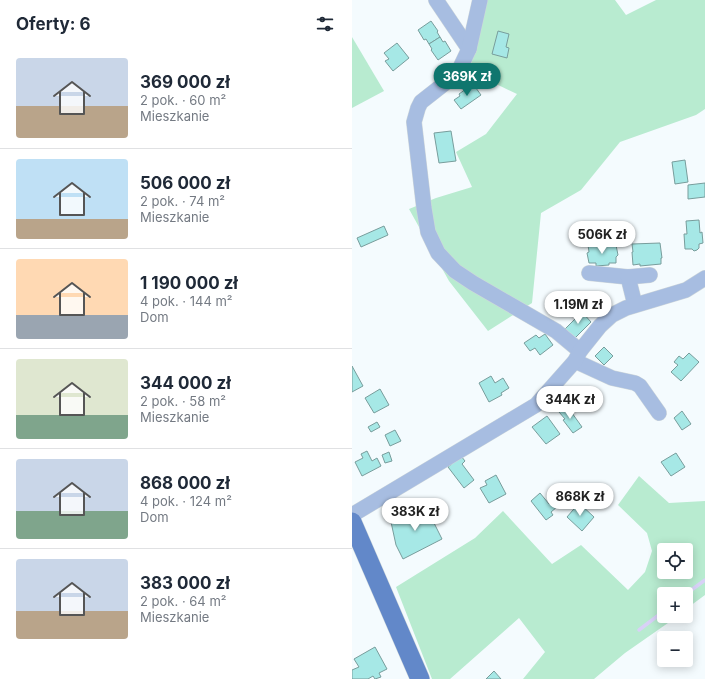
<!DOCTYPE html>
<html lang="pl">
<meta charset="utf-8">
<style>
:root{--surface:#fff;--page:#f2f2f3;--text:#1f2937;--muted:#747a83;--line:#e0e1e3;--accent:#0f766e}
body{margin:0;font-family:Inter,sans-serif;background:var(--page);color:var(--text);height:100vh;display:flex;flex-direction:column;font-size:15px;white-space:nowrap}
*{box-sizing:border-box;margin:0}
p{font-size:13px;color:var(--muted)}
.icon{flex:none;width:22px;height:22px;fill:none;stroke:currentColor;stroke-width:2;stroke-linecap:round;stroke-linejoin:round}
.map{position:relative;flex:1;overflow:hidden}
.sheet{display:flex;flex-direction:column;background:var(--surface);width:352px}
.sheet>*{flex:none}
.controls{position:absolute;left:305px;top:543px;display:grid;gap:8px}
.controls a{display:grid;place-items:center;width:36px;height:36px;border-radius:4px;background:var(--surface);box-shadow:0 2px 10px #0003;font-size:20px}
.price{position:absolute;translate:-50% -34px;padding:0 9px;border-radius:14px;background:#fff;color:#222;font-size:13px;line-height:26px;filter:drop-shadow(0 1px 2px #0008)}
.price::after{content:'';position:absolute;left:50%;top:24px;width:12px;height:9px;margin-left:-6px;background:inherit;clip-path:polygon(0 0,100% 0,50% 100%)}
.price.selected{background:var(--accent);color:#fff}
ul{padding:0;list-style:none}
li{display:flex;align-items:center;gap:12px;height:100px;padding:0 16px}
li+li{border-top:1px solid var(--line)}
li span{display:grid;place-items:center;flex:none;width:112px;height:80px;border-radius:4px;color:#555}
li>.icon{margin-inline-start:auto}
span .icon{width:48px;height:48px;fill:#fffc;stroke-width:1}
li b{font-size:17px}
h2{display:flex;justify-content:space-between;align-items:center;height:48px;padding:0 16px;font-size:17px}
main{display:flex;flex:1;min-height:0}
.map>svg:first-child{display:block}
</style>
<main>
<section class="sheet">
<h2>Oferty: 6<svg class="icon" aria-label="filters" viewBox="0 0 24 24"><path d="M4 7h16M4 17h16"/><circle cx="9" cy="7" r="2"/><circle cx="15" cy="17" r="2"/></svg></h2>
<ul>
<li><span style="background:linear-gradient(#c9d6e8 60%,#b9a48a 0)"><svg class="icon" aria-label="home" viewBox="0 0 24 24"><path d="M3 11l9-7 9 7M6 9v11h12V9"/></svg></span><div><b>369 000 zł</b><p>2 pok. · 60 m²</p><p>Mieszkanie</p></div></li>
<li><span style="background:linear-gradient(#bfe0f5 75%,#b9a48a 0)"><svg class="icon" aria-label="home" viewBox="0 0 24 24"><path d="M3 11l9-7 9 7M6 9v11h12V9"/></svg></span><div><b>506 000 zł</b><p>2 pok. · 74 m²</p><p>Mieszkanie</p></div></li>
<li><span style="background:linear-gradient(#ffd9b3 70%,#9aa5b1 0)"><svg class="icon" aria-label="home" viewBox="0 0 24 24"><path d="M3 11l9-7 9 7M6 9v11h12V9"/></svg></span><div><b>1 190 000 zł</b><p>4 pok. · 144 m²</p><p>Dom</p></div></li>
<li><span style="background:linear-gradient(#dfe7d0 70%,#7fa58c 0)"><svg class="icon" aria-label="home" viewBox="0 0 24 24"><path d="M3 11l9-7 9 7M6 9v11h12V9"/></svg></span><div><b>344 000 zł</b><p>2 pok. · 58 m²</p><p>Mieszkanie</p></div></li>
<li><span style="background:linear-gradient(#c9d6e8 65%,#7fa58c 0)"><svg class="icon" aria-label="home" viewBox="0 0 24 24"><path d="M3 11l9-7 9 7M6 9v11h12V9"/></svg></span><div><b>868 000 zł</b><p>4 pok. · 124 m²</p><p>Dom</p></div></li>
<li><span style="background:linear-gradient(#c9d6e8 65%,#b9a48a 0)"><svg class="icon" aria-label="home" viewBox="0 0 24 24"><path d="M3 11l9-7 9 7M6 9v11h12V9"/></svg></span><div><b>383 000 zł</b><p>2 pok. · 64 m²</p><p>Mieszkanie</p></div></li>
</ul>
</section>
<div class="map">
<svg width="353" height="679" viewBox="0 0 353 679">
<rect width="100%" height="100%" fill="#f4fbfe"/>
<g fill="#b8ebd0" fill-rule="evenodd">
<path d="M134,0H263L274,15L304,0H353V109L344,115L268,142L229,190L189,213L180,303L136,331L97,281L57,209L84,198L120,187L104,152L134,134L165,94L142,83L119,64L126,29Z"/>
<path d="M0,37L32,91L0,108Z"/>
<path d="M287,476L317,503L353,501V595L334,609V594H312V616H326L273,653L242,679H171L193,652L167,618L98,679H80L44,587L123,538L151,511L200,564L229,545L276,590L293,572L300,551L295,533L266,505ZM312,550H334V572H312Z"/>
</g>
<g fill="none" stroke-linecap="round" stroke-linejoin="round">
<g stroke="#d8d1f7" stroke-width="3.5">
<path d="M334,594L353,580"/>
<path d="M287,630L312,611"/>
</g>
</g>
<g fill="#a6e8e6" stroke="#789d9c">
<path d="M79,21L86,31L85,32L88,37L77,44L74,39L72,40L66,30Z"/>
<path d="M146,31L157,34L154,47L157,48L155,58L140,54Z"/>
<path d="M88,37L91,42L93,41L99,51L86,60L79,50L80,49L77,44Z"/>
<path d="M45,43L57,58L41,71L33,61L37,59L32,53Z"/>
<path d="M121,84L129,95L109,109L102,100L108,96L107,94Z"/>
<path d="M99,131L104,161L87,163L82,133Z"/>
<path d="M333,160L336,182L323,184L320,162Z"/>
<path d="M353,183V197L336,199V185Z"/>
<path d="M347,220L348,233L350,232L351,243L347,244V248L345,250L342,251L340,249H333L332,234H335L334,221Z"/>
<path d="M32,226L36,235L9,247L5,238Z"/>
<path d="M308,243L310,258H309V264L288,266V264L281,265L280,252H281L280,244Z"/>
<path d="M236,245H264L266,255L264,257V263H257V265L244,266V263H237L235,253L237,252Z"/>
<path d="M230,312L239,322L223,338L213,329Z"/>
<path d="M193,334L201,345L188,355L183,348L178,351L172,343L184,335L187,338Z"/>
<path d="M252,347L261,356L252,365L243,356Z"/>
<path d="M337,353L347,362L329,381L319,372L326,365L322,362L327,356L331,359Z"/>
<path d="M0,366L11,386L0,392Z"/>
<path d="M139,376L143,383L151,378L157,388L149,393L150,395L137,402L127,383Z"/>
<path d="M28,389L37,405L22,413L13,398Z"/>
<path d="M215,406L230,427L221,433L211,420L213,419L207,412Z"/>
<path d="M330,411L339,424L330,430L322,418Z"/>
<path d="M195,416L208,434L194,444L180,427Z"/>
<path d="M25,422L28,427L19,432L16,427Z"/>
<path d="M43,430L49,441L38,446L33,435Z"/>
<path d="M15,451L20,461L25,458L29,466L10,476L3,462L11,458L9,454Z"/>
<path d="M37,452L40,461L33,463L30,455Z"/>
<path d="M324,453L333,467L319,476L309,462Z"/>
<path d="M109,456L113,461L110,464L122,480L112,488L96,467Z"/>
<path d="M144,475L154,494L137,503L128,488L135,485L133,481Z"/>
<path d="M188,493L197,504L200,501L205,507L199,512L201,515L194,520L179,501Z"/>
<path d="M227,503L242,517L230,531L215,517Z"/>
<path d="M73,505L90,539L51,559L44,545L39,522Z"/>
<path d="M23,647L35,669L27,673L29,677L23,679L21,676L16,679H0V670L7,667L2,659Z"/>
<path d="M142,671L149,679H134Z"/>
</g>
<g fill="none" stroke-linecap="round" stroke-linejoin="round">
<g stroke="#cfd7da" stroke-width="16">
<g id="minor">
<path d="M84,0L117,49"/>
<path d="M128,0L117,49L108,68L97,80L69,102L66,108L62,122L72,208L76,232L86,253L103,271L121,283L204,331L228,351"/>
<path d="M237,273L276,277L283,305"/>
<path d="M276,277L298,275"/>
<path d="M223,361L260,378L283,383L288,386L307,413"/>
<path d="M0,515L184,405L223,361L228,351L248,326L260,315L274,308L334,290L353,278"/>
</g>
</g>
<g stroke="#cfd7da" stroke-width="20">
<path id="major" d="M0,522L68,679"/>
</g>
<use href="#minor" stroke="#a7bde1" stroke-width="15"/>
<use href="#major" stroke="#6288c9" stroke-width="19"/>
</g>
</svg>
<div class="controls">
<a><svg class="icon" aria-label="locate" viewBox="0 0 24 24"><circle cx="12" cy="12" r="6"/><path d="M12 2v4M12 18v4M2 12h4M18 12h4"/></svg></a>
<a>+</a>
<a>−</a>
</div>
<b class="price selected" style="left:115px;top:97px">369K zł</b>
<b class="price" style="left:250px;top:255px">506K zł</b>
<b class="price" style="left:226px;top:325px">1.19M zł</b>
<b class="price" style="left:218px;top:420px">344K zł</b>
<b class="price" style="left:228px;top:517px">868K zł</b>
<b class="price" style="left:63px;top:532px">383K zł</b>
</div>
</main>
